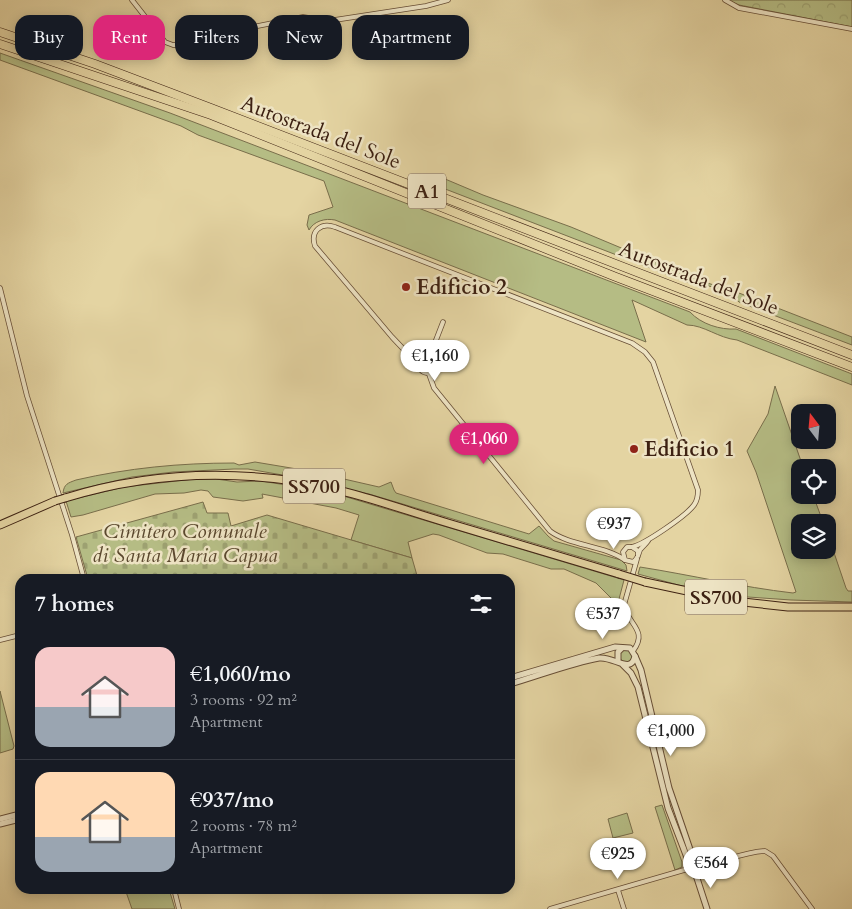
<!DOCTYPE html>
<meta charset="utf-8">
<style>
:root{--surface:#171b24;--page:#20242c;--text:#f1f3f6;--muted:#9ea1a6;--line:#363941;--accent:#db2777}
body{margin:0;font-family:Cardo,serif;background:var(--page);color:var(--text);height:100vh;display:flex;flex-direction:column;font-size:19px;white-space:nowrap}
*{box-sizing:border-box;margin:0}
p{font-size:16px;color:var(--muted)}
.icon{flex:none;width:28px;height:28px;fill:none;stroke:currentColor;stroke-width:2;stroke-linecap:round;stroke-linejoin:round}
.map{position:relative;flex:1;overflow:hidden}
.details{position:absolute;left:15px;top:574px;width:500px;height:320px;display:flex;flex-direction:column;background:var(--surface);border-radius:15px;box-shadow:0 2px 12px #0003}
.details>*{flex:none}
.guide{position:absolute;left:15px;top:15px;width:500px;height:45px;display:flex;gap:10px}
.needle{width:32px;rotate:344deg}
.fabs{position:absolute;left:791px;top:404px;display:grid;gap:10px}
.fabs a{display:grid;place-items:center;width:45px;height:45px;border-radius:10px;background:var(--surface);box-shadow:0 2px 12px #0003;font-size:25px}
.price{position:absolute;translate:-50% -42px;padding:0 11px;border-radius:18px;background:#fff;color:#222;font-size:16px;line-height:32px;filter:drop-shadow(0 1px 2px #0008)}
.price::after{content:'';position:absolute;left:50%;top:30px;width:15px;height:11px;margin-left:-8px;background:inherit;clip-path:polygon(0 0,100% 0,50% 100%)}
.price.on{background:var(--accent);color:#fff}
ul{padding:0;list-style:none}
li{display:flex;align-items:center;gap:15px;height:125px;padding:0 20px}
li+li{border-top:1px solid var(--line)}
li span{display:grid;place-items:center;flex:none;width:140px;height:100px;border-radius:15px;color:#555}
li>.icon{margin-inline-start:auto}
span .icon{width:60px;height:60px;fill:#fffc;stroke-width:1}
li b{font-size:21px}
h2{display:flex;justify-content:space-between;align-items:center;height:60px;padding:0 20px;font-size:21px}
.tag{padding:0 18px;border-radius:15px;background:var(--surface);box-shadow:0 2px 12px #0003;font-size:18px;line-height:45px}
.tag.on{background:var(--accent);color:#fff}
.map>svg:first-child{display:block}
</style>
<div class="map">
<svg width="852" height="909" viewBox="0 0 852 909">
<defs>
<pattern id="cemetery-stones" width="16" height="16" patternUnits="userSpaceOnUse" patternTransform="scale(1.25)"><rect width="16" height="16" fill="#b5bc84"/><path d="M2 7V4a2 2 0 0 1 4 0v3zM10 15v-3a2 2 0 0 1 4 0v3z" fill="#9da171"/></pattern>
<pattern id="park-crowns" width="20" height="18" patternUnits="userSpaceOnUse" patternTransform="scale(1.25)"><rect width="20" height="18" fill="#b5bc84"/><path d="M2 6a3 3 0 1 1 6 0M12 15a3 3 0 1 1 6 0" fill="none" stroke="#9da171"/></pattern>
</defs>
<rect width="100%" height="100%" fill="#e4d4a2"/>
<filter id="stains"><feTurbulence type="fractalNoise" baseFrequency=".004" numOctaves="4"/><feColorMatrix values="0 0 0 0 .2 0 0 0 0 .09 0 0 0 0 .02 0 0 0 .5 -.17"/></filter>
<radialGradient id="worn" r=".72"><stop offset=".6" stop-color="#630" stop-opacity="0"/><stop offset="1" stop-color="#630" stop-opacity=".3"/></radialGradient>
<g fill="#b5bc84" stroke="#796e4b">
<path d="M0,53L170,113L690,312C701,324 720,330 736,329L852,374V385L737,340C718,338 704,325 687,325L632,300L646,342L335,220C325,218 314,221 309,230L307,225L309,215L333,207L324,181L198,135L181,126L0,60Z"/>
<path d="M438,176L483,195L571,227L698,280L739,293L852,337V345L739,302C728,290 708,284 692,284L440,187Z"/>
<path d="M775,386L803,467L800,468V495H813L823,522H800V550H828V535L846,588L848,591H852V602L791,600L748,597L719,593L698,586H682L638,574L640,567C691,575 741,587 793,593L796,592L756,472L747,451L768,414Z"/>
<path d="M255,462L309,471L379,487L391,482L394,490L396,493L529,534L539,526L548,536L554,541L621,560L626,565L627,571L369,494L294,477L248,469H234L173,472L132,477L63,493C64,484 68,483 76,480C128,468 180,463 234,463L239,465Z"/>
<path d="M194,479H216L237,482L261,481L330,492L624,580L619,599V606L596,583L564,569H551L503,554L487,553L439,535L433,534L408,542L412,558L351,540L359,515L336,508L262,494L263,498L243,501L213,497L208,491L201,490L184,493L155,494L83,515L71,517L66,501L124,487Z"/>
<circle cx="626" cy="656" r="6"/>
<path d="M0,691L14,746L13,749L0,753Z"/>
<path d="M662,805L682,862V867L675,870L655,807Z"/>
<path d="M627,813L633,833L613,838L608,819Z"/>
<path d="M125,889H169L175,909H132Z"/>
</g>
<path fill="url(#cemetery-stones)" stroke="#796e4b" d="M203,502L207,513H228L231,526L267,515L412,558L418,579H88L76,537Z"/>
<path fill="url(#park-crowns)" stroke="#796e4b" d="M728,0H852V27L739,5Z"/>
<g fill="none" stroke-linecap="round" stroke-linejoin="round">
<g stroke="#674e36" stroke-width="5.5">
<g id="minor">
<path d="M132,0L165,42L173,45H181L228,32L303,17L328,21L426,6L448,0"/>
<path d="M725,0L739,8L852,29"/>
<path d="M0,288L27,396L72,535L84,579"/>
<circle cx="428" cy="363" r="10"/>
<path d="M431,353L443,322"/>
<path d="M418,361L410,356L392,337L315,246C310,231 321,222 335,227L632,343L645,352L653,362L698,490C698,496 697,501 694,505C686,516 645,544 632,547"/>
<path d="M429,374L434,388L550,531C570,546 604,545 625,560"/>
<path d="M638,556V551L632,547H627L623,552L625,560L633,562C638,559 638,555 640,550C642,547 646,544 648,541"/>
<path d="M0,640L20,635"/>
<path d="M633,651C649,630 627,624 624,605L637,559"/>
<path d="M696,867C719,864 742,852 765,851L773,856L812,909"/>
<path d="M174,889L179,909"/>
<path d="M618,890L624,909"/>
<path d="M550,909L691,868"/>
</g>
</g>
<g stroke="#674e36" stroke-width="7">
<g id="tertiary">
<path d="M635,656L641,670L669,788L696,867L694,869"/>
<path d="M618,661V652L622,648"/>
<path d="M623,665L631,673L638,687L668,808L691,868L694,869"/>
<path d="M510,678L615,647L630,648L635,656C631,675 614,656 599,658C571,663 538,676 510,684"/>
<path d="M0,819L20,814"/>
<path d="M0,824L20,819"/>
<path d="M694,869L707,909"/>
</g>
</g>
<g stroke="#3d2112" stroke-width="9">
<g id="trunk">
<path d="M65,498C139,475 218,470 294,481C346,489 398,508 448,523C505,540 562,557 619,574"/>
<path d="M0,525L55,501"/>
<path d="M645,582L734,601L788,607H852"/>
</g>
</g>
<g stroke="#3d2112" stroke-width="9">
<g id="motorway">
<path d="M0,32L95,64L211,108L852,355"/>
<path d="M0,44L211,115L616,277L852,367"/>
</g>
</g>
<use href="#minor" stroke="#ede3c3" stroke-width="4"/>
<use href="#tertiary" stroke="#ede3c3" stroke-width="5"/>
<use href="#trunk" stroke="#e4d4a2" stroke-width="7"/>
<use href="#motorway" stroke="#e4d4a2" stroke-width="8"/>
<g stroke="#3d2112" stroke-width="9" stroke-linecap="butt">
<g id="trunk-bridge">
<path d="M55,501L65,498"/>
<path d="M619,574L645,582"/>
</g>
</g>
<use href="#trunk-bridge" stroke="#e4d4a2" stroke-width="7"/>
</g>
<g fill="#8f2418" stroke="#ede3c3" stroke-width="2">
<circle cx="406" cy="287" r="5"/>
<circle cx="634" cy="449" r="5"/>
</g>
<g text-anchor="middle" stroke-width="5" stroke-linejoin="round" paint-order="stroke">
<g fill="#ede3c3" stroke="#725b47" stroke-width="1">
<rect x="408" y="173.5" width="38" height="35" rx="4"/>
<rect x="283" y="468.5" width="62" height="35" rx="4"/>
<rect x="685" y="579.5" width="62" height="35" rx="4"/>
</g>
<g font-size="20" font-weight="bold" fill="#3d2112">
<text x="427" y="198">A1</text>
<text x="314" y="493">SS700</text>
<text x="716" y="604">SS700</text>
</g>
<g font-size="21" fill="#3d2112" stroke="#ede3c3">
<text transform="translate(321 132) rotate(21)" y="7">Autostrada del Sole</text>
<text transform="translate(699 278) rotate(21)" y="7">Autostrada del Sole</text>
</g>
<g font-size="21" font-weight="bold" fill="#3d2112" stroke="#ede3c3" text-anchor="start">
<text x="416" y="294">Edificio 2</text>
<text x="644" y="456">Edificio 1</text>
</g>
<g font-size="21" font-style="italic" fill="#5b482e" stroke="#ede3c3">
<text x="185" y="538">Cimitero Comunale<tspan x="185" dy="24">di Santa Maria Capua</tspan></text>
</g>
</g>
<rect width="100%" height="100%" filter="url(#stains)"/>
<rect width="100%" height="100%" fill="url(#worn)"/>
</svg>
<div class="fabs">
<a><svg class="needle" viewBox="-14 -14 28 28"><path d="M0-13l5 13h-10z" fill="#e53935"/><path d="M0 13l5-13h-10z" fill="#9ea1a6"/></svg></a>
<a><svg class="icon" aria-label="locate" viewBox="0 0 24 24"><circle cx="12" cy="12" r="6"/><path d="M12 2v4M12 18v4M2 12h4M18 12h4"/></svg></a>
<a><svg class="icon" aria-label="layers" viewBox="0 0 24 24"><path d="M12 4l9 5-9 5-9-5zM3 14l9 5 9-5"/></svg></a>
</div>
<b class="price" style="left:435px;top:382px">€1,160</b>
<b class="price on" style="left:484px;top:465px">€1,060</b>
<b class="price" style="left:614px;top:550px">€937</b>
<b class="price" style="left:603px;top:640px">€537</b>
<b class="price" style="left:671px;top:757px">€1,000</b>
<b class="price" style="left:618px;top:880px">€925</b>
<b class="price" style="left:711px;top:889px">€564</b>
<div class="guide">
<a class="tag">Buy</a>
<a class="tag on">Rent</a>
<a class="tag">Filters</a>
<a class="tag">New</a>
<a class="tag">Apartment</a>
</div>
<section class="details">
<h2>7 homes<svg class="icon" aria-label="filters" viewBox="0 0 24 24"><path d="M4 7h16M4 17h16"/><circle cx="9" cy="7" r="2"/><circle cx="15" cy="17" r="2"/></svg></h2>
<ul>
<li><span style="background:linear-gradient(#f6c9c9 60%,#9aa5b1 0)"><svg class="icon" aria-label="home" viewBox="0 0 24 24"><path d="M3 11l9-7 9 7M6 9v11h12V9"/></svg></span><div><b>€1,060/mo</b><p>3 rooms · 92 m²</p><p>Apartment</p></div></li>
<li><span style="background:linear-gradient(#ffd9b3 65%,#9aa5b1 0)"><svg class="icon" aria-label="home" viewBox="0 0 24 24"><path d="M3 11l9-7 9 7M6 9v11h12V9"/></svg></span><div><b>€937/mo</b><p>2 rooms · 78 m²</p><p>Apartment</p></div></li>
</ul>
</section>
</div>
